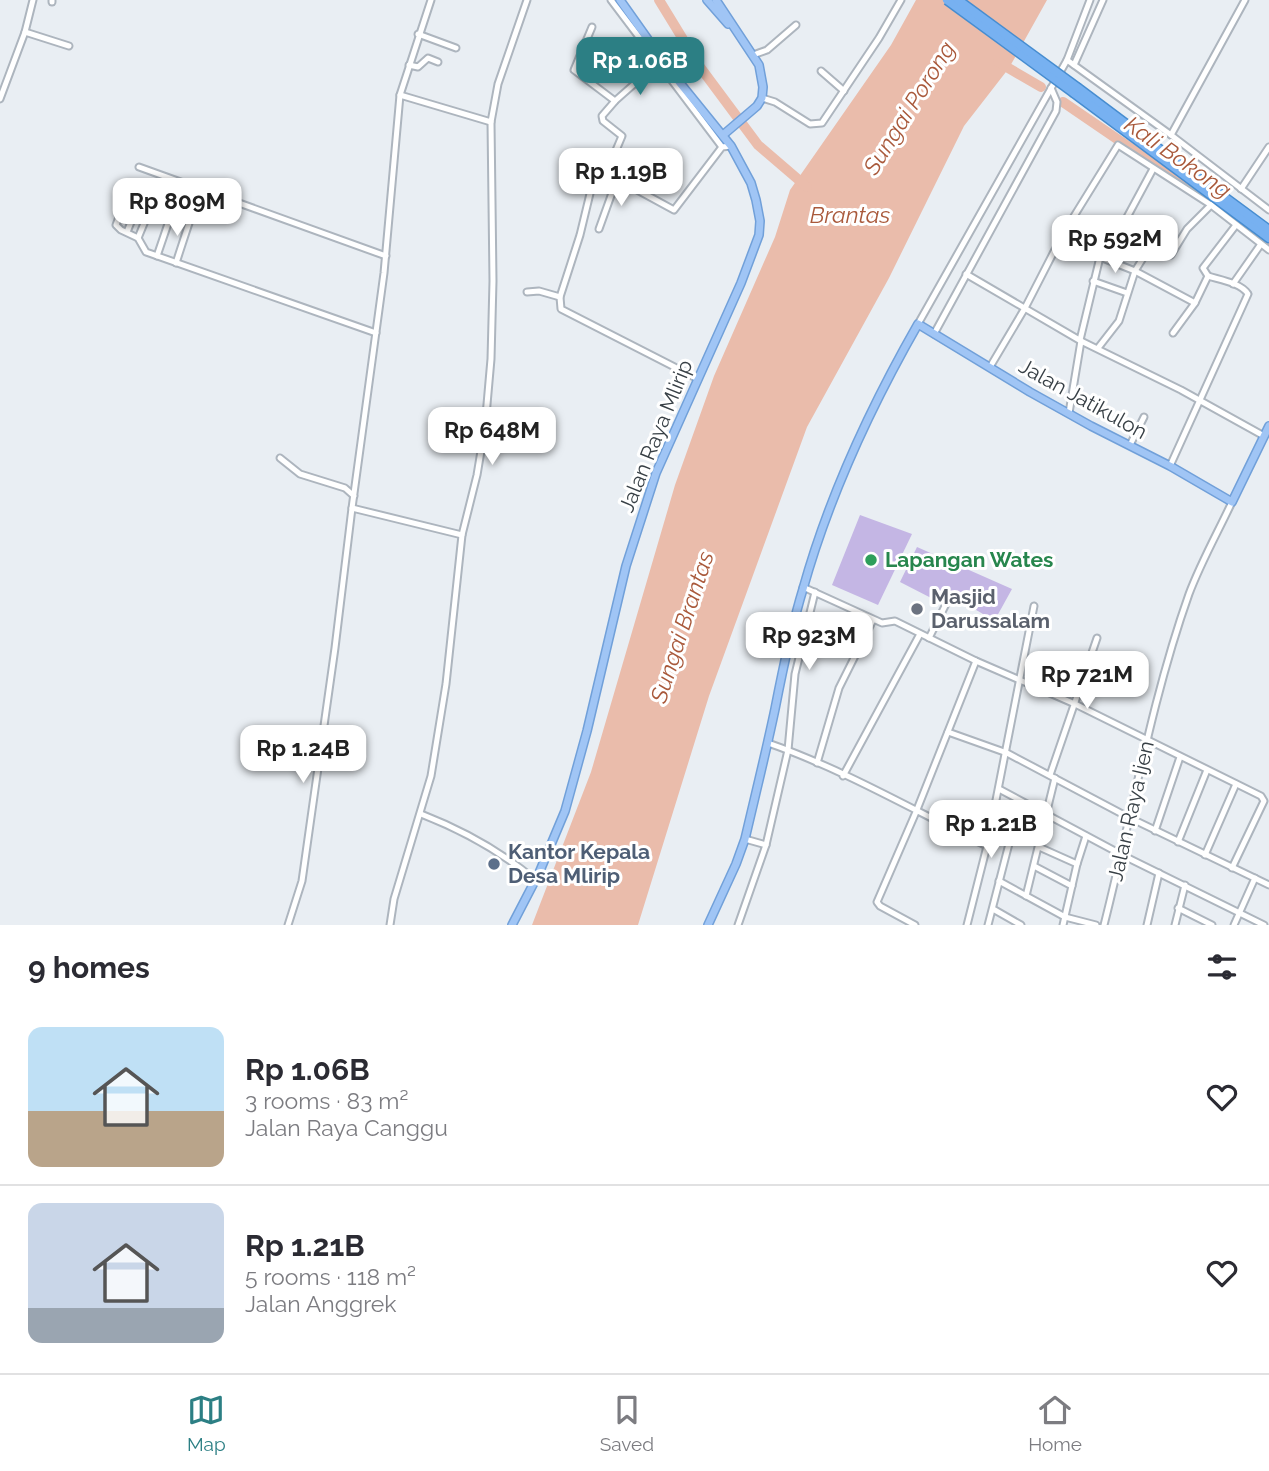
<!DOCTYPE html>
<meta charset="utf-8">
<style>
:root{--surface:#fff;--page:#f2f2f3;--text:#2b2b33;--muted:#7c7c81;--line:#e1e1e2;--accent:#2c7f84}
body{margin:0;font-family:Raleway,sans-serif;background:var(--page);color:var(--text);height:100vh;display:flex;flex-direction:column;font-size:26px;white-space:nowrap}
*{box-sizing:border-box;margin:0}
p{font-size:23px;color:var(--muted)}
.icon{flex:none;width:38px;height:38px;fill:none;stroke:currentColor;stroke-width:2;stroke-linecap:round;stroke-linejoin:round}
.map{position:relative;height:925px;overflow:hidden}
.drawer{display:flex;flex-direction:column;background:var(--surface);flex:1}
.drawer>*{flex:none}
.price{position:absolute;translate:-50% -60px;padding:0 16px;border-radius:14px;background:#fff;color:#222;font-size:23px;line-height:46px;filter:drop-shadow(0 2px 4px #0008)}
.price::after{content:'';position:absolute;left:50%;top:42px;width:21px;height:16px;margin-left:-10px;background:inherit;clip-path:polygon(0 0,100% 0,50% 100%)}
.price.selected{background:var(--accent);color:#fff}
ul{padding:0;list-style:none}
li{display:flex;align-items:center;gap:21px;height:175px;padding:0 28px}
li+li{border-top:2px solid var(--line)}
li span{display:grid;place-items:center;flex:none;width:196px;height:140px;border-radius:14px;color:#555}
li>.icon{margin-inline-start:auto}
span .icon{width:84px;height:84px;fill:#fffc;stroke-width:1}
li b{font-size:30px}
h2{display:flex;justify-content:space-between;align-items:center;height:84px;padding:0 28px;font-size:30px}
.menu{display:flex;justify-content:space-around;align-items:center;height:98px;border-top:2px solid var(--line);background:var(--surface);font-size:19px;color:var(--muted)}
.menu a{display:grid;justify-items:center;gap:4px}
.menu .selected{color:var(--accent)}
.map>svg:first-child{display:block}
</style>
<div class="map">
<svg width="1269" height="925" viewBox="0 0 1269 925">
<rect width="100%" height="100%" fill="#e9eef3"/>
<g fill="#c4b6e4">
<path d="M860,515L912,534L878,605L832,585Z"/>
<path d="M917,547L1012,589L991,627L979,623L983,614L949,594L944,600L939,597L937,601L900,582Z"/>
</g>
<path fill="#eabcab" d="M916,0H1047L1009,68L964,126L889,278L807,427L709,696L638,925H532L591,772L675,485L714,376L775,237L790,190L891,45Z"/>
<g fill="none" stroke-linecap="round" stroke-linejoin="round">
<g stroke="#eabcab" stroke-width="10">
<path d="M659,0L700,67L758,145L807,187"/>
<path d="M998,62L1041,87"/>
<path d="M1063,102L1205,199"/>
<path d="M1241,225L1269,247"/>
</g>
<g stroke="#adb5be" stroke-width="9">
<g id="minor">
<path d="M52,0V2"/>
<path d="M431,0L400,95L491,122"/>
<path d="M611,0L722,147"/>
<path d="M592,27L574,70L615,101"/>
<path d="M25,32L69,46"/>
<path d="M418,34L456,48"/>
<path d="M753,55L767,50L796,25"/>
<path d="M1067,60L1171,135L1269,210"/>
<path d="M409,65L418,67L428,58L438,62"/>
<path d="M1074,65L1103,0"/>
<path d="M821,71L844,91"/>
<path d="M762,98L775,102L810,124L822,123L879,38L901,0"/>
<path d="M0,99L25,32L33,0"/>
<path d="M1171,135L1245,0"/>
<path d="M584,161L674,210L722,147L731,146"/>
<path d="M139,167L386,256"/>
<path d="M601,172L594,177L580,235L560,297L561,309L698,379"/>
<path d="M606,174L622,136L603,121L602,116L615,101L658,63"/>
<path d="M1241,189L1269,147"/>
<path d="M128,193L116,225L121,230L138,238L146,252L376,333"/>
<path d="M599,229L617,179"/>
<path d="M127,232L141,197"/>
<path d="M138,238L152,204"/>
<path d="M1171,255L1187,229L1211,205"/>
<path d="M157,256L172,212"/>
<path d="M176,263L190,220"/>
<path d="M966,274L1081,341L1181,390L1264,436"/>
<path d="M1093,281L1127,293"/>
<path d="M1233,284L1261,244"/>
<path d="M527,292L539,291L560,297"/>
<path d="M918,324L1067,60L1090,0"/>
<path d="M1173,333L1195,303"/>
<path d="M934,334L1056,111L1057,102L1051,88"/>
<path d="M1080,340L1100,257L1135,271L1195,303L1208,276L1203,268L1236,225"/>
<path d="M1098,348L1119,321L1135,271L1153,242L1125,221L1153,169"/>
<path d="M990,367L1025,308L1063,234L1118,145L1211,205L1269,250"/>
<path d="M1069,413L1081,341"/>
<path d="M442,416L485,427"/>
<path d="M1130,445L1144,417"/>
<path d="M280,458L300,474L345,488L354,496"/>
<path d="M1170,466L1248,294C1241,283 1221,280 1208,276"/>
<path d="M352,508L384,273L400,95"/>
<path d="M803,587L882,623L895,621L976,661L1075,704L1261,796L1264,801L1232,868"/>
<path d="M929,638L948,600"/>
<path d="M948,732L1007,753L1128,817L1269,885"/>
<path d="M768,743C843,769 915,811 987,846"/>
<path d="M817,763L839,688L873,620"/>
<path d="M1050,775L1097,638"/>
<path d="M843,776L920,634"/>
<path d="M999,789L1128,858L1264,925"/>
<path d="M421,814C462,830 502,852 535,880"/>
<path d="M1155,831L1180,757"/>
<path d="M745,839L766,845"/>
<path d="M1178,842L1207,770"/>
<path d="M1039,847L1077,864"/>
<path d="M1205,855L1236,784"/>
<path d="M1034,866L1072,886"/>
<path d="M999,881L1065,917L1096,925"/>
<path d="M1026,896L1055,778"/>
<path d="M1178,908L1212,925"/>
<path d="M993,909L1021,925"/>
<path d="M288,925L302,881L335,648L352,508L462,535"/>
<path d="M390,925L394,899L431,776L446,684L462,535L477,475L485,427L491,359L493,281L491,122L498,84L527,0"/>
<path d="M738,925L766,845L788,750L795,674L815,592"/>
<path d="M915,925L880,906L877,902L916,812L976,661"/>
<path d="M967,925L987,846L1034,606"/>
<path d="M988,925L1020,801"/>
<path d="M1063,925L1077,864L1086,836"/>
<path d="M1104,925C1132,815 1151,701 1189,594C1201,562 1218,532 1232,502"/>
<path d="M1147,925L1159,873"/>
<path d="M1175,925L1185,885"/>
<path d="M1234,925L1255,878"/>
</g>
</g>
<g stroke="#71a0d9" stroke-width="10">
<g id="major">
<path d="M707,0L728,24"/>
<path d="M716,0L759,65L763,87L762,98L757,106L723,135"/>
<path d="M512,925L539,873L565,811L587,731L626,566L656,473L741,283L759,235L760,221L756,200L751,183L731,146L671,72L620,0"/>
<path d="M708,925L736,864L745,839C755,796 766,752 775,709C783,668 791,628 803,589C829,496 870,408 918,324L1030,392L1091,426L1170,466L1232,502L1269,426"/>
</g>
</g>
<g stroke="#478dd0" stroke-width="11">
<g id="highway">
<path d="M1078,88L1126,124"/>
<path d="M1074,93L1269,238"/>
<path d="M1147,140L1269,230"/>
</g>
</g>
<use href="#minor" stroke="#fff" stroke-width="5"/>
<use href="#major" stroke="#a0c5f5" stroke-width="7"/>
<use href="#highway" stroke="#77b1f1" stroke-width="8"/>
<g stroke="#478dd0" stroke-width="11" stroke-linecap="butt">
<g id="highway-bridge">
<path d="M947,0L1074,93"/>
<path d="M958,0L1078,88"/>
</g>
</g>
<use href="#highway-bridge" stroke="#77b1f1" stroke-width="8"/>
</g>
<circle fill="#2e9e5b" stroke="#fff" stroke-width="2.5" cx="871" cy="560" r="7"/>
<circle fill="#6b7280" stroke="#fff" stroke-width="2.5" cx="917" cy="609" r="7"/>
<circle fill="#5c6f8a" stroke="#fff" stroke-width="2.5" cx="494" cy="864" r="7"/>
<g text-anchor="middle" stroke-width="6" stroke-linejoin="round" paint-order="stroke">
<g font-size="21" fill="#384046" stroke="#fff">
<text transform="translate(1083 399) rotate(29)" y="7">Jalan Jatikulon</text>
<text transform="translate(656 436) rotate(-68)" y="7">Jalan Raya Mlirip</text>
<text transform="translate(1131 811) rotate(-77)" y="7">Jalan Raya Ijen</text>
</g>
<g font-size="21" font-weight="bold" fill="#27864d" stroke="#fff" text-anchor="start">
<text x="885" y="567">Lapangan Wates</text>
</g>
<g font-size="21" font-weight="bold" fill="#5b616d" stroke="#fff" text-anchor="start">
<text x="931" y="604">Masjid<tspan x="931" dy="24">Darussalam</tspan></text>
</g>
<g font-size="21" font-weight="bold" fill="#4e5e75" stroke="#fff" text-anchor="start">
<text x="508" y="859">Kantor Kepala<tspan x="508" dy="24">Desa Mlirip</tspan></text>
</g>
<g font-size="23" font-style="italic" fill="#a9593b" stroke="#fff">
<text transform="translate(909 108) rotate(-58)" y="8">Sungai Porong</text>
<text transform="translate(1178 157) rotate(35)" y="8">Kali Bokong</text>
<text x="850" y="223">Brantas</text>
<text transform="translate(682 627) rotate(-72)" y="8">Sungai Brantas</text>
</g>
</g>
</svg>
<b class="price selected" style="left:640px;top:97px">Rp 1.06B</b>
<b class="price" style="left:621px;top:208px">Rp 1.19B</b>
<b class="price" style="left:177px;top:238px">Rp 809M</b>
<b class="price" style="left:1115px;top:275px">Rp 592M</b>
<b class="price" style="left:492px;top:467px">Rp 648M</b>
<b class="price" style="left:809px;top:672px">Rp 923M</b>
<b class="price" style="left:1087px;top:711px">Rp 721M</b>
<b class="price" style="left:303px;top:785px">Rp 1.24B</b>
<b class="price" style="left:991px;top:860px">Rp 1.21B</b>
</div>
<section class="drawer">
<h2>9 homes<svg class="icon" aria-label="filters" viewBox="0 0 24 24"><path d="M4 7h16M4 17h16"/><circle cx="9" cy="7" r="2"/><circle cx="15" cy="17" r="2"/></svg></h2>
<ul>
<li><span style="background:linear-gradient(#bfe0f5 60%,#b9a48a 0)"><svg class="icon" aria-label="home" viewBox="0 0 24 24"><path d="M3 11l9-7 9 7M6 9v11h12V9"/></svg></span><div><b>Rp 1.06B</b><p>3 rooms · 83 m²</p><p>Jalan Raya Canggu</p></div><svg class="icon" aria-label="heart" viewBox="0 0 24 24"><path d="M12 20l-8-8c-3-5 5-10 8-4 3-6 11-1 8 4z"/></svg></li>
<li><span style="background:linear-gradient(#c9d6e8 75%,#9aa5b1 0)"><svg class="icon" aria-label="home" viewBox="0 0 24 24"><path d="M3 11l9-7 9 7M6 9v11h12V9"/></svg></span><div><b>Rp 1.21B</b><p>5 rooms · 118 m²</p><p>Jalan Anggrek</p></div><svg class="icon" aria-label="heart" viewBox="0 0 24 24"><path d="M12 20l-8-8c-3-5 5-10 8-4 3-6 11-1 8 4z"/></svg></li>
</ul>
</section>
<nav class="menu">
<a class="selected"><svg class="icon" aria-label="map" viewBox="0 0 24 24"><path d="M3 6l6-2 6 2 6-2v14l-6 2-6-2-6 2zM9 4v14M15 6v14"/></svg>Map</a>
<a><svg class="icon" aria-label="saved" viewBox="0 0 24 24"><path d="M7 4h10v16l-5-4-5 4z"/></svg>Saved</a>
<a><svg class="icon" aria-label="home" viewBox="0 0 24 24"><path d="M3 11l9-7 9 7M6 9v11h12V9"/></svg>Home</a>
</nav>
